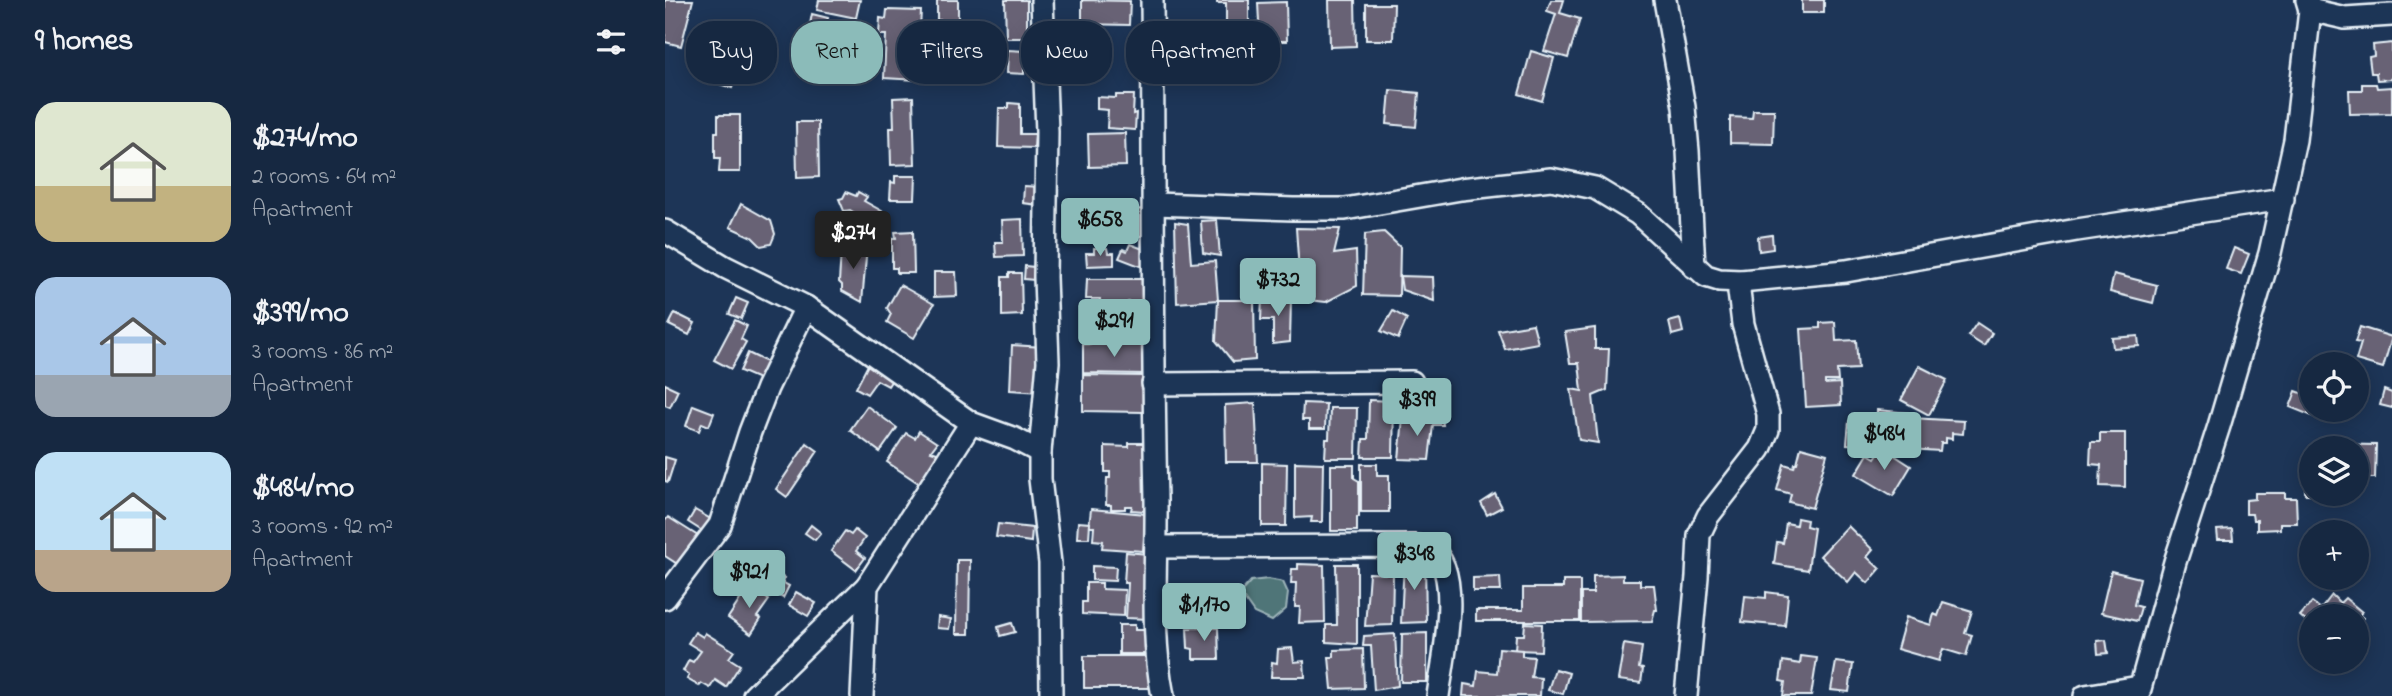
<!DOCTYPE html>
<meta charset="utf-8">
<style>
:root{--surface:#162841;--page:#23344c;--text:#f1f3f6;--muted:#9ea6b1;--line:#35445a;--accent:#8bbbb9}
body{margin:0;font-family:"Indie Flower",sans-serif;background:var(--page);color:var(--text);height:100vh;display:flex;flex-direction:column;font-size:26px;white-space:nowrap}
*{box-sizing:border-box;margin:0}
p{font-size:23px;color:var(--muted)}
.icon{flex:none;width:38px;height:38px;fill:none;stroke:currentColor;stroke-width:2;stroke-linecap:round;stroke-linejoin:round}
.map{position:relative;flex:1;overflow:hidden}
.sheet{display:flex;flex-direction:column;background:var(--surface);width:665px}
.sheet>*{flex:none}
.hud{position:absolute;left:21px;top:21px;width:665px;height:63px;display:flex;gap:14px}
.fabs{position:absolute;left:1634px;top:352px;display:grid;gap:14px}
.fabs a{display:grid;place-items:center;width:70px;height:70px;border-radius:50%;background:var(--surface);box-shadow:0 4px 18px #0003,0 0 0 2px var(--line);font-size:35px}
.price{position:absolute;translate:-50% -60px;padding:0 16px;border-radius:7px;background:var(--accent);color:#111;font-size:23px;line-height:46px;filter:drop-shadow(0 2px 4px #0008)}
.price::after{content:'';position:absolute;left:50%;top:42px;width:21px;height:16px;margin-left:-10px;background:inherit;clip-path:polygon(0 0,100% 0,50% 100%)}
.price.on{background:#222;color:#fff}
ul{padding:0;list-style:none}
li{display:flex;align-items:center;gap:21px;height:175px;padding:0 35px}
li span{display:grid;place-items:center;flex:none;width:196px;height:140px;border-radius:21px;color:#555}
li>.icon{margin-inline-start:auto}
span .icon{width:84px;height:84px;fill:#fffc;stroke-width:1}
li b{font-size:30px}
h2{display:flex;justify-content:space-between;align-items:center;height:84px;padding:0 35px;font-size:30px}
.tag{padding:0 24px;border-radius:28px;background:var(--surface);box-shadow:0 4px 18px #0003,0 0 0 2px var(--line);font-size:24px;line-height:63px}
.tag.on{background:var(--accent);color:#111}
main{display:flex;flex:1;min-height:0}
.map>svg:first-child{display:block}
</style>
<main>
<section class="sheet">
<h2>9 homes<svg class="icon" aria-label="filters" viewBox="0 0 24 24"><path d="M4 7h16M4 17h16"/><circle cx="9" cy="7" r="2"/><circle cx="15" cy="17" r="2"/></svg></h2>
<ul>
<li><span style="background:linear-gradient(#dfe7d0 60%,#c2b280 0)"><svg class="icon" aria-label="home" viewBox="0 0 24 24"><path d="M3 11l9-7 9 7M6 9v11h12V9"/></svg></span><div><b>$274/mo</b><p>2 rooms · 64 m²</p><p>Apartment</p></div></li>
<li><span style="background:linear-gradient(#a9c7e8 70%,#9aa5b1 0)"><svg class="icon" aria-label="home" viewBox="0 0 24 24"><path d="M3 11l9-7 9 7M6 9v11h12V9"/></svg></span><div><b>$399/mo</b><p>3 rooms · 86 m²</p><p>Apartment</p></div></li>
<li><span style="background:linear-gradient(#bfe0f5 70%,#b9a48a 0)"><svg class="icon" aria-label="home" viewBox="0 0 24 24"><path d="M3 11l9-7 9 7M6 9v11h12V9"/></svg></span><div><b>$484/mo</b><p>3 rooms · 92 m²</p><p>Apartment</p></div></li>
</ul>
</section>
<div class="map">
<svg width="1727" height="696" viewBox="0 0 1727 696">
<rect width="100%" height="100%" fill="#1d3557"/>
<filter id="ink" filterUnits="userSpaceOnUse"><feTurbulence type="fractalNoise" baseFrequency=".0143" numOctaves="2"/><feDisplacementMap in="SourceGraphic" scale="14" xChannelSelector="R" yChannelSelector="G"/><feConvolveMatrix kernelMatrix="1 2 1 2 8 2 1 2 1" color-interpolation-filters="sRGB"/></filter>
<g filter="url(#ink)">
<path fill="#4f7578" stroke="#9cb3b8" stroke-width="2" d="M603,579L618,582L623,593L621,609L607,621L589,613L575,593L586,581Z"/>
<g fill="#676275" stroke="#e8f1f8" stroke-width="2">
<path d="M0,0H28L16,46L0,42Z"/>
<path d="M154,0H195L191,18L152,10Z"/>
<rect x="272" y="0" width="21" height="20"/>
<path d="M340,0H362V38H341Z"/>
<path d="M417,0L465,1L464,25L417,24Z"/>
<path d="M552,0H584V35H561V3H552Z"/>
<path d="M664,0H690L691,46L665,47Z"/>
<path d="M886,0H899L895,13L915,19L903,58L879,51L891,14L882,11Z"/>
<rect x="1137" y="0" width="22" height="13"/>
<path d="M621,2L622,41H590V22H594L593,3Z"/>
<path d="M701,4H729L728,40H701Z"/>
<path d="M222,10L256,11L252,80L219,78L221,35H214L215,18L221,19Z"/>
<path d="M147,14L163,18L160,28L145,24Z"/>
<path d="M289,31L294,71L277,73L272,33Z"/>
<path d="M137,35H159L160,74H137Z"/>
<path d="M1727,43V79L1712,80L1711,73H1706L1704,57L1709,56L1708,45Z"/>
<path d="M343,50L359,51V74L342,73Z"/>
<path d="M866,51L889,58L877,101L854,94Z"/>
<path d="M57,56L76,62L67,88L48,82Z"/>
<path d="M1697,84H1711L1712,88L1727,87V113L1685,114L1684,90H1697Z"/>
<path d="M725,90L754,93L751,127L722,124Z"/>
<path d="M451,95H469L468,114L471,113L470,130L442,128L443,110L432,109V97L451,98Z"/>
<path d="M248,97L250,164L226,165L225,128H229L228,98Z"/>
<path d="M344,103L355,104V134H370L369,148L333,147L334,108H344Z"/>
<path d="M1088,110H1109L1108,144L1065,143V117L1087,118Z"/>
<path d="M53,115H75V172H54L55,158H50V132H53Z"/>
<path d="M131,122H153L154,177L132,178Z"/>
<path d="M460,133L461,166L424,167L423,134Z"/>
<path d="M230,176H251L250,199H225L226,182L230,183Z"/>
<path d="M359,186L375,187L374,205L358,203Z"/>
<path d="M181,192L191,196L193,192L202,197L199,201L222,214L219,223L209,225L185,210L179,211L174,199L178,198Z"/>
<path d="M76,204L106,221L110,234L106,244L96,246L87,237L65,227Z"/>
<path d="M416,206H431V211L451,210V237L417,238Z"/>
<path d="M480,209L481,236H457V229L464,228L463,210Z"/>
<path d="M357,219L358,256L331,257L330,242H338L337,220Z"/>
<path d="M552,220L555,256L538,253L536,221Z"/>
<path d="M510,222L523,224L526,263L550,261L553,300L512,303Z"/>
<path d="M631,228L675,229L669,254L691,251L692,286L661,302L626,298L624,272H634Z"/>
<path d="M248,231L249,273H232V268H227V238H231L230,232Z"/>
<path d="M719,232L735,247L734,296L698,295L700,234Z"/>
<path d="M1107,235L1108,249L1094,251L1093,237Z"/>
<path d="M465,244L486,252L480,268L454,258L458,249L462,251Z"/>
<path d="M183,245L202,246L197,302L177,291V285L174,282L176,251L182,252Z"/>
<path d="M429,248H442L443,253H449V265L422,266L421,253H429Z"/>
<path d="M1569,248L1584,254L1576,274L1561,269Z"/>
<path d="M360,266L369,267V280L359,279Z"/>
<path d="M269,272H291L292,296L269,297Z"/>
<path d="M344,273H356L357,315L337,316V277H344Z"/>
<path d="M1449,274L1492,285L1488,303L1445,292Z"/>
<path d="M735,276L768,277L769,301L737,290Z"/>
<path d="M422,279H477V302H463V307H435V299H421Z"/>
<path d="M235,285L269,304L249,338L222,322L226,314L222,308Z"/>
<path d="M71,298L83,303L76,319L64,314Z"/>
<path d="M597,298H626L625,342L608,344V320H596Z"/>
<path d="M553,300H589L590,360L568,362L551,341Z"/>
<path d="M728,311L742,319L733,339L716,331Z"/>
<path d="M10,313L30,323L24,335L4,325Z"/>
<path d="M432,313H458L460,318H479V341H416V318H433Z"/>
<path d="M1015,319L1018,332L1007,335L1004,322Z"/>
<path d="M70,320L82,326L76,339L81,342L66,369L49,360Z"/>
<path d="M1170,322L1171,341L1191,340L1193,369L1172,370L1173,381H1160V384L1175,383L1176,405L1141,407L1136,329L1155,328V323Z"/>
<path d="M1312,323L1327,333L1319,346L1303,336Z"/>
<path d="M868,324L873,343L840,349L833,330Z"/>
<path d="M1695,327L1727,337L1718,368L1691,360L1696,343L1690,342Z"/>
<path d="M930,328V349H944L942,390L928,396L933,443L914,440L906,389L917,391L914,363H905L900,332Z"/>
<path d="M1473,336L1474,346L1448,348L1447,338Z"/>
<path d="M418,344L480,345V374L418,373Z"/>
<path d="M347,345L378,347L376,392L345,390Z"/>
<path d="M83,353L106,364L98,381L75,371Z"/>
<path d="M207,357L230,375L223,386L212,380L202,394L191,388Z"/>
<path d="M1254,366L1282,380L1264,415L1236,400Z"/>
<path d="M418,375L479,376L478,412L418,411Z"/>
<path d="M0,384L13,390L5,407L0,405Z"/>
<path d="M1719,390L1727,393V408L1715,405Z"/>
<path d="M1631,391L1647,397V410H1661L1657,420L1625,407Z"/>
<path d="M738,396H762L763,416L738,418Z"/>
<path d="M704,400L729,401L728,457H697L698,439H703Z"/>
<path d="M590,403L593,462H561L560,405Z"/>
<path d="M638,403L661,404L660,429H644V420H637Z"/>
<path d="M28,405L49,413L44,426L37,423L34,431L21,426Z"/>
<path d="M202,406L232,428L215,452L185,430Z"/>
<path d="M665,408H692L691,458H660L661,439H664Z"/>
<path d="M1212,410L1244,413L1242,433L1219,431V436L1208,435L1207,446L1182,444L1184,421L1193,422V415L1207,416L1206,426L1211,427Z"/>
<path d="M777,417L778,425H768L764,460L734,459L738,418Z"/>
<path d="M1246,418L1299,421L1298,434L1287,433V439L1281,438V443H1276L1275,451L1243,449V446L1235,445V436H1245Z"/>
<path d="M254,431L272,443L266,451L278,455L258,486L222,462L241,433L250,438Z"/>
<path d="M1435,433H1460V487L1435,486L1436,465L1425,464L1426,442H1435Z"/>
<path d="M142,443L153,451L122,497L111,489Z"/>
<path d="M464,443H481L479,511L466,510L467,506H460V509H446V505H441L442,478H445V472H440V446L464,447Z"/>
<path d="M1660,444L1711,445L1710,478H1692V448H1660Z"/>
<path d="M1136,447L1162,454L1147,508L1124,502L1126,494L1112,490L1119,464L1129,467L1130,463H1132Z"/>
<path d="M1215,451L1226,458L1229,455L1246,466L1228,496L1191,474L1203,454L1210,458Z"/>
<path d="M0,457L10,460L3,482L0,481Z"/>
<path d="M1641,458H1647V494H1681H1640Z"/>
<path d="M630,462L658,463L657,522H646L647,517L630,518Z"/>
<path d="M597,463L622,464L621,526H597Z"/>
<path d="M696,464H712V475H724V512H696Z"/>
<path d="M666,465H689V478L694,481V517H692V531H666Z"/>
<path d="M1590,493H1620V498H1631L1632,523H1615V529L1592,530V520H1588L1587,514H1581V500L1590,499Z"/>
<path d="M830,494L837,507L822,515L816,503Z"/>
<path d="M426,509L481,514L478,551L437,548L438,541L428,540L429,527H424Z"/>
<path d="M30,510L49,521L42,534L23,522Z"/>
<path d="M3,517L33,536L14,565L0,556V521Z"/>
<path d="M1132,518L1142,520L1141,526L1149,528L1143,570L1109,564L1112,542L1118,543L1121,523L1131,525Z"/>
<path d="M413,522L425,523L424,538H412Z"/>
<path d="M333,524L367,528L366,542L331,537Z"/>
<path d="M146,525L156,533L150,540L140,533Z"/>
<path d="M1183,526L1208,550L1202,557L1215,569L1203,583L1191,572L1183,582L1155,556Z"/>
<path d="M1567,529L1568,540H1553L1552,530Z"/>
<path d="M190,530L200,538L191,551L200,558L191,570L166,551L180,531L186,535Z"/>
<path d="M461,552L483,554V619L461,618L463,583H459Z"/>
<path d="M292,560H305L304,634H291Z"/>
<path d="M760,560L761,622L736,623L739,561Z"/>
<path d="M633,564L659,565L660,622L634,623L635,607H630L631,583H626L627,569H633Z"/>
<path d="M671,564H692V644L661,642V625H672Z"/>
<path d="M427,566L451,567L450,581L427,580Z"/>
<path d="M99,567L119,578L117,582L124,586L118,598L90,584Z"/>
<path d="M1446,571L1475,578L1469,605L1476,607L1472,621L1436,613Z"/>
<path d="M704,573L728,574L727,625L700,626Z"/>
<path d="M958,575V580H975V585H989L992,610H990L987,621L916,622V593H928V576Z"/>
<path d="M835,577L836,591H808V578Z"/>
<path d="M898,581H915V621H811V610H858V588H898Z"/>
<path d="M421,583H437V589L460,590L459,616L417,614V602H421Z"/>
<path d="M84,586L104,600L92,617L96,619L86,634L63,618Z"/>
<path d="M131,592L151,603L143,616L124,605Z"/>
<path d="M1101,592L1123,595L1120,626L1077,622L1080,596L1101,598Z"/>
<path d="M1667,595L1675,603L1680,598L1697,612L1694,615L1698,618L1692,625V616H1647V626L1635,616L1647,602L1656,609Z"/>
<path d="M1278,602L1307,611L1300,633L1307,635L1301,656L1278,649L1274,661L1232,649L1241,617L1266,625L1269,614L1273,616Z"/>
<path d="M273,617L286,619L284,629L272,628Z"/>
<path d="M347,623L350,632L335,636L333,627Z"/>
<path d="M860,623L877,624L876,651L850,650L851,635H859Z"/>
<path d="M454,625H470V630H480V654H454Z"/>
<path d="M522,628H553L554,659H528V649L523,648Z"/>
<path d="M30,632L38,637L40,633L69,651L64,658L75,665L61,687L50,680L45,688L36,683L34,686L22,679L24,675L18,671L24,660L28,662L36,651L23,643Z"/>
<path d="M762,633V682H736L737,634Z"/>
<path d="M730,634L733,686L709,690L706,646H698L699,636Z"/>
<path d="M1441,640L1443,653L1433,654L1432,641Z"/>
<path d="M959,644L977,647L974,668L978,669L976,683L953,680Z"/>
<path d="M627,648L629,662L639,661L640,677H606L607,662L612,663L613,649Z"/>
<path d="M834,648L857,650V656L869,657L866,677L876,678L875,696H798L799,684L811,686L813,671L832,673Z"/>
<path d="M698,649L699,688L667,689L664,657H669V650Z"/>
<path d="M419,656H481V663H485V688H419Z"/>
<path d="M1136,656L1152,658L1146,696H1118L1120,682L1115,681L1118,661L1135,664Z"/>
<path d="M1171,662L1188,664L1184,692L1166,690Z"/>
<path d="M890,669L904,673L898,694L883,690Z"/>
</g>
<g fill="none" stroke-linecap="round" stroke-linejoin="round">
<g stroke="#e8f1f8" stroke-width="26">
<g id="minor">
<path d="M377,0L382,132L380,277L383,362L375,452V479L385,563L386,696"/>
<path d="M487,0C489,167 487,333 491,500C492,565 485,632 498,696"/>
<path d="M1000,0L1019,107L1023,151L1029,267"/>
<path d="M1642,0L1645,10L1680,18L1727,15"/>
<path d="M490,204L628,209H680L796,189L886,179L930,188L973,214L1041,276L1054,280L1076,281L1181,271L1412,230L1618,199"/>
<path d="M0,231L60,267L141,307L306,423L350,439L375,452"/>
<path d="M488,384L747,382"/>
<path d="M492,547L750,546C755,547 762,548 766,550C799,570 777,664 773,696"/>
<path d="M0,598L55,525L85,432L102,388L141,307"/>
<path d="M89,696L202,586"/>
<path d="M197,696L202,586L306,423"/>
<path d="M1021,696L1032,577L1034,535L1043,516L1095,449L1103,430V414L1078,324L1074,292L1076,281"/>
<path d="M1420,696L1474,687"/>
<path d="M1473,696L1510,562L1554,426L1605,253L1630,140L1645,10"/>
</g>
</g>
<use href="#minor" stroke="#1d3557" stroke-width="21"/>
</g>
</g>
</svg>
<div class="fabs">
<a><svg class="icon" aria-label="locate" viewBox="0 0 24 24"><circle cx="12" cy="12" r="6"/><path d="M12 2v4M12 18v4M2 12h4M18 12h4"/></svg></a>
<a><svg class="icon" aria-label="layers" viewBox="0 0 24 24"><path d="M12 4l9 5-9 5-9-5zM3 14l9 5 9-5"/></svg></a>
<a>+</a>
<a>−</a>
</div>
<b class="price" style="left:435px;top:258px">$658</b>
<b class="price on" style="left:188px;top:271px">$274</b>
<b class="price" style="left:613px;top:318px">$732</b>
<b class="price" style="left:449px;top:359px">$291</b>
<b class="price" style="left:752px;top:438px">$399</b>
<b class="price" style="left:1219px;top:472px">$484</b>
<b class="price" style="left:749px;top:592px">$348</b>
<b class="price" style="left:84px;top:610px">$921</b>
<b class="price" style="left:539px;top:643px">$1,170</b>
<div class="hud">
<a class="tag">Buy</a>
<a class="tag on">Rent</a>
<a class="tag">Filters</a>
<a class="tag">New</a>
<a class="tag">Apartment</a>
</div>
</div>
</main>
